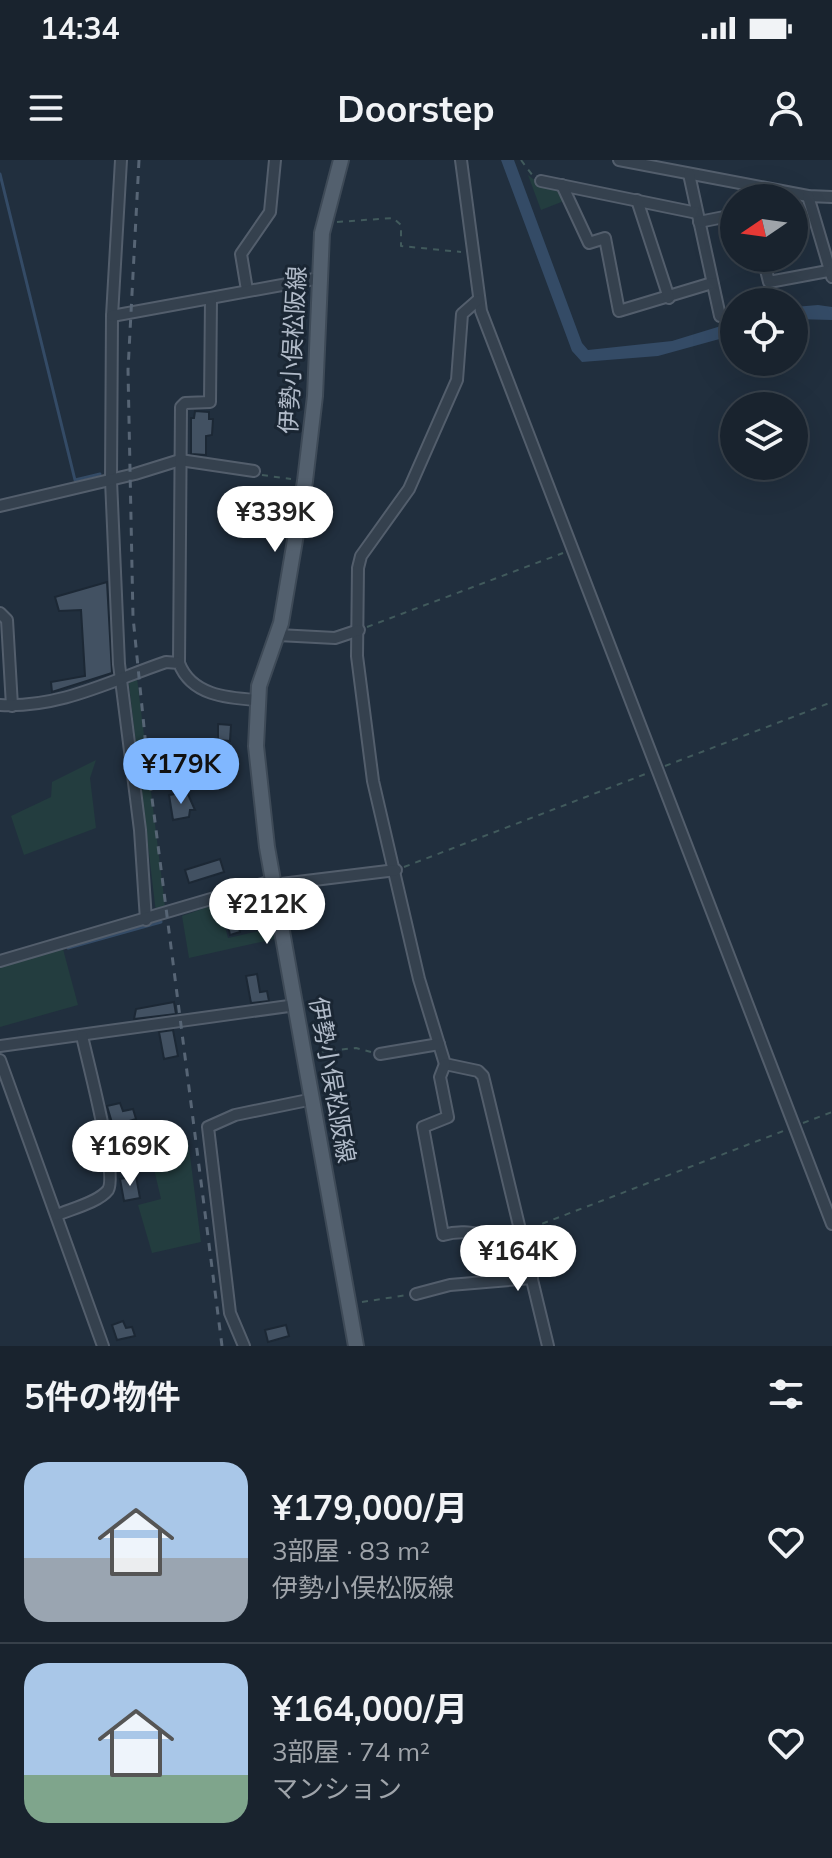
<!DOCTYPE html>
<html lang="ja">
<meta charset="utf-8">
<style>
:root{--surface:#19232e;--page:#222b36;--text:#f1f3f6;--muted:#9fa4aa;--line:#37404a;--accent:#80b7ff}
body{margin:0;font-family:Mulish,"Noto Sans JP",sans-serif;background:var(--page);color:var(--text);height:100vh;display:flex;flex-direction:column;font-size:30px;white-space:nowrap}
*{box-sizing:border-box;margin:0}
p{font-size:26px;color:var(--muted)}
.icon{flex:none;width:44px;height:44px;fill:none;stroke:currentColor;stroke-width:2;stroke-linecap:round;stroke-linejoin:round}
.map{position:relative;height:1186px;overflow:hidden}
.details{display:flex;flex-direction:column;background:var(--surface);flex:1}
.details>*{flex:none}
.needle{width:52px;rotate:257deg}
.tools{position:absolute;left:720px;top:24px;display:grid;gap:16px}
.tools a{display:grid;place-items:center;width:88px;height:88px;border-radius:50%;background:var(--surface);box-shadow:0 8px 32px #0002,0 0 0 2px var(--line);font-size:40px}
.price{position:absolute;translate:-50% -68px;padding:0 18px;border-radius:28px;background:#fff;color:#222;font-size:26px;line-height:52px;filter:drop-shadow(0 2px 4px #0008)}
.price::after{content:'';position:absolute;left:50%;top:48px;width:24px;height:18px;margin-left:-12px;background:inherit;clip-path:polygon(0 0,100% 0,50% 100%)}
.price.current{background:var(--accent);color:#111}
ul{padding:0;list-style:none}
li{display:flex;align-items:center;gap:24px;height:200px;padding:0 24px}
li+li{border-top:2px solid var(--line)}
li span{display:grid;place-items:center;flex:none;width:224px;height:160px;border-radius:24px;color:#555}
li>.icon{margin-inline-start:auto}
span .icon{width:96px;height:96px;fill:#fffc;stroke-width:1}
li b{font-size:34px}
h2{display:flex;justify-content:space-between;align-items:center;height:96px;padding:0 24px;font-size:34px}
.status{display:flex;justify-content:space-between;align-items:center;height:56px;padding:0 40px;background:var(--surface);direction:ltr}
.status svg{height:22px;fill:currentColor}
header{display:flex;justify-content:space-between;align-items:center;height:104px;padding:0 24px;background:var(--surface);font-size:36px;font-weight:700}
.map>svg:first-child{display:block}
</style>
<div class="status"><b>14:34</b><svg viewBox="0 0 49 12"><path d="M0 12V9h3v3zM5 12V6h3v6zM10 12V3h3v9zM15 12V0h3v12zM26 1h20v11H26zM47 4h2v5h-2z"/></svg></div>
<header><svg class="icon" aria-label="menu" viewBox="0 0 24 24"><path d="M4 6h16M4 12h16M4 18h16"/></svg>Doorstep<svg class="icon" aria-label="person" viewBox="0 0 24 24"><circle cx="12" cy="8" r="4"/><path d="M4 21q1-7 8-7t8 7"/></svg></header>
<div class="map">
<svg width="832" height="1186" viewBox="0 0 832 1186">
<rect width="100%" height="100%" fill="#212f3e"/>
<g fill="#233d3f">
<path d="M528,15L541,25L555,28L564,41L541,50Z"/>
<path d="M137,518L164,737L165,748L156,753L129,525V521Z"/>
<path d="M96,600L90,618L96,668L24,695L11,656L51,637L52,622Z"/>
<path d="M239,736L245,745L221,751L228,778L273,768L279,778L189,798L182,756Z"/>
<path d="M63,789L78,845L0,867V807Z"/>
<path d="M188,980L201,1082L152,1093L138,1045L161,1039L150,992Z"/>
</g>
<g fill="#344b66">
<path d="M501,0H514L582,183L588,190L672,181L734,162V175L658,196L582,202L572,191Z"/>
<path d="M818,145L832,147V160L794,159V147Z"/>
</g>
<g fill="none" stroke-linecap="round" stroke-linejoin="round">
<g stroke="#344b66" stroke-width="3">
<path d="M0,14L75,320L100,314"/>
<path d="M68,788L161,762"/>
</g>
</g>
<g fill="#425162" stroke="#1c2835" stroke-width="2">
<path d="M195,251L209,252V259H213L212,275L206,276V295L191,294V258H194Z"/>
<path d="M107,422L112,513L52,532L51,522L85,516L81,450L59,451L55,437Z"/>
<path d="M218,564L231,565L230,581L218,580Z"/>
<path d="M207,588H222L223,622H207Z"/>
<path d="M187,632L195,650H190L189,657L173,660L169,635Z"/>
<path d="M220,699L224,712L189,723L185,710Z"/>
<path d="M234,748L240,772L230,775L225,751Z"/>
<path d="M257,814L260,832L267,831L269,841L251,843L246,816Z"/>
<path d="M174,842L176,854L134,859L136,849Z"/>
<path d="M173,870L178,896L164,899L159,872Z"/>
<path d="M120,943L123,951L133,949L136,959L113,966L107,946Z"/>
<path d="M136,1016L140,1038L124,1041L120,1019Z"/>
<path d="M123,1161L126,1168L132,1167L135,1176L117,1180L112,1165Z"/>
<path d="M286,1165L289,1176L268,1182L265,1170Z"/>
</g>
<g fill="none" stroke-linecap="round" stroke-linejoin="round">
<g stroke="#535e6c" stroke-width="14">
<g id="minor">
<path d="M121,0L112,156L111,320L119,504L140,670L146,760"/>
<path d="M461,0L481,151L832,1064"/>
<path d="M619,0L808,36L832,37"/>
<path d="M689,14L720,156"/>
<path d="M541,21L697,53"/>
<path d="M562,25L589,83L605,78L619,151L712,123"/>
<path d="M808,36L832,117"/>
<path d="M637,40L669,138"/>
<path d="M699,62L734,55"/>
<path d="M763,98L769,122L828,111"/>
<path d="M247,130L241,94L270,52L275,0"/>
<path d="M478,140L462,154L457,220L409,329L361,396L358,408L357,496L373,621L419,819L445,904L478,911L483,916L548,1186"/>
<path d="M112,156L320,118"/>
<path d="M0,346L135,314L180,300L254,311"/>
<path d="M0,453L7,460L12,546"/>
<path d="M278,475L335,478L359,470"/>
<path d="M179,503L181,247L185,243L210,242L211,139"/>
<path d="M0,545C61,548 110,521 166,502L179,503C191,535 226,538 257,540"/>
<path d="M273,725L396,710"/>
<path d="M0,801L272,721"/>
<path d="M0,886L296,845"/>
<path d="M380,894L439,884"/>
<path d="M0,900L103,1186"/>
<path d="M445,904L440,917L448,957L423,967L443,1075C474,1066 490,1083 522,1075"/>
<path d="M57,1055C71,1049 99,1042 108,1030C118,1014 87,899 82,876"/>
<path d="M416,1134L450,1125L532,1118"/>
<path d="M244,1186L230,1153L208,967L235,955L313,939"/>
</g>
</g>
<g stroke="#3e4a57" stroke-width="18">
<path id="major" d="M341,0L322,73L315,236L305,321L281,463L259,526L256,586L267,687L356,1186"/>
</g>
<g stroke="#415a5c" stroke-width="2" stroke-dasharray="6 6" stroke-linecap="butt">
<path d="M521,0L533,16"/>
<path d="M337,62L393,58L401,65V86L461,92"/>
<path d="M262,315L291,319"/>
<path d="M367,467L563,393"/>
<path d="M665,606L832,542"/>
<path d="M404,707L648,613"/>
<path d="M318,892L356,888L371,892"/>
<path d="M803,963L832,952"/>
<path d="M531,1068L786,970"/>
<path d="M362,1142L407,1135"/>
</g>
<use href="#minor" stroke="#35414e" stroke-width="10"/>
<use href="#major" stroke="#53606e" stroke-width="14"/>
<path stroke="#576575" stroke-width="3" stroke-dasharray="8 8" stroke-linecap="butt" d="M139,0L128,210L133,457L148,607L222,1186"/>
</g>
<g text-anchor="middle" stroke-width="6" stroke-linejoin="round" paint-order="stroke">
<g font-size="24" fill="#b1bbc9" stroke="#1a2633">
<text transform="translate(293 190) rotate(-87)" y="8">伊勢小俣松阪線</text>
<text transform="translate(332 920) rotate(80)" y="8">伊勢小俣松阪線</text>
</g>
</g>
</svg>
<div class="tools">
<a><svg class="needle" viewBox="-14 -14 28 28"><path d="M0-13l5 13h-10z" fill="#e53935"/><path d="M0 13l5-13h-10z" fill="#9fa4aa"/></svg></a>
<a><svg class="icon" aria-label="locate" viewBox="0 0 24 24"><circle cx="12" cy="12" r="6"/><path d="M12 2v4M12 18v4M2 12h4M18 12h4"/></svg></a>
<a><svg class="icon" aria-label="layers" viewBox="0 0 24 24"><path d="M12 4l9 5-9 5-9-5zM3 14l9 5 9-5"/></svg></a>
</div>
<b class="price" style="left:275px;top:394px">¥339K</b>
<b class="price current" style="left:181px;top:646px">¥179K</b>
<b class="price" style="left:267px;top:786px">¥212K</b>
<b class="price" style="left:130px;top:1028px">¥169K</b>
<b class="price" style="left:518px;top:1133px">¥164K</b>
</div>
<section class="details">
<h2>5件の物件<svg class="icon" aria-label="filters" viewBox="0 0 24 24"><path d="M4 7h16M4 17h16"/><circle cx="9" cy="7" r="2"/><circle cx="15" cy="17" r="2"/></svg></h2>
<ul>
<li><span style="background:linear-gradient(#a9c7e8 60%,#9aa5b1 0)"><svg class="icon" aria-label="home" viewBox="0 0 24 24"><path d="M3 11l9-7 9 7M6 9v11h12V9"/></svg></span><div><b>¥179,000/月</b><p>3部屋 · 83 m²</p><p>伊勢小俣松阪線</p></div><svg class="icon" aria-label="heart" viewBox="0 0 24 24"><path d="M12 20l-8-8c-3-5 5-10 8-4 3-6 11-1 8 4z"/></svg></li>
<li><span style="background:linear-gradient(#a9c7e8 70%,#7fa58c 0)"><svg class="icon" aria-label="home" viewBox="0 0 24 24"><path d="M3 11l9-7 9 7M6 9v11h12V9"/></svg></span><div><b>¥164,000/月</b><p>3部屋 · 74 m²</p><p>マンション</p></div><svg class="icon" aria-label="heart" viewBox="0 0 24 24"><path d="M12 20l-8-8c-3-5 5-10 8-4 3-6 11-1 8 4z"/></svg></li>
</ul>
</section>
